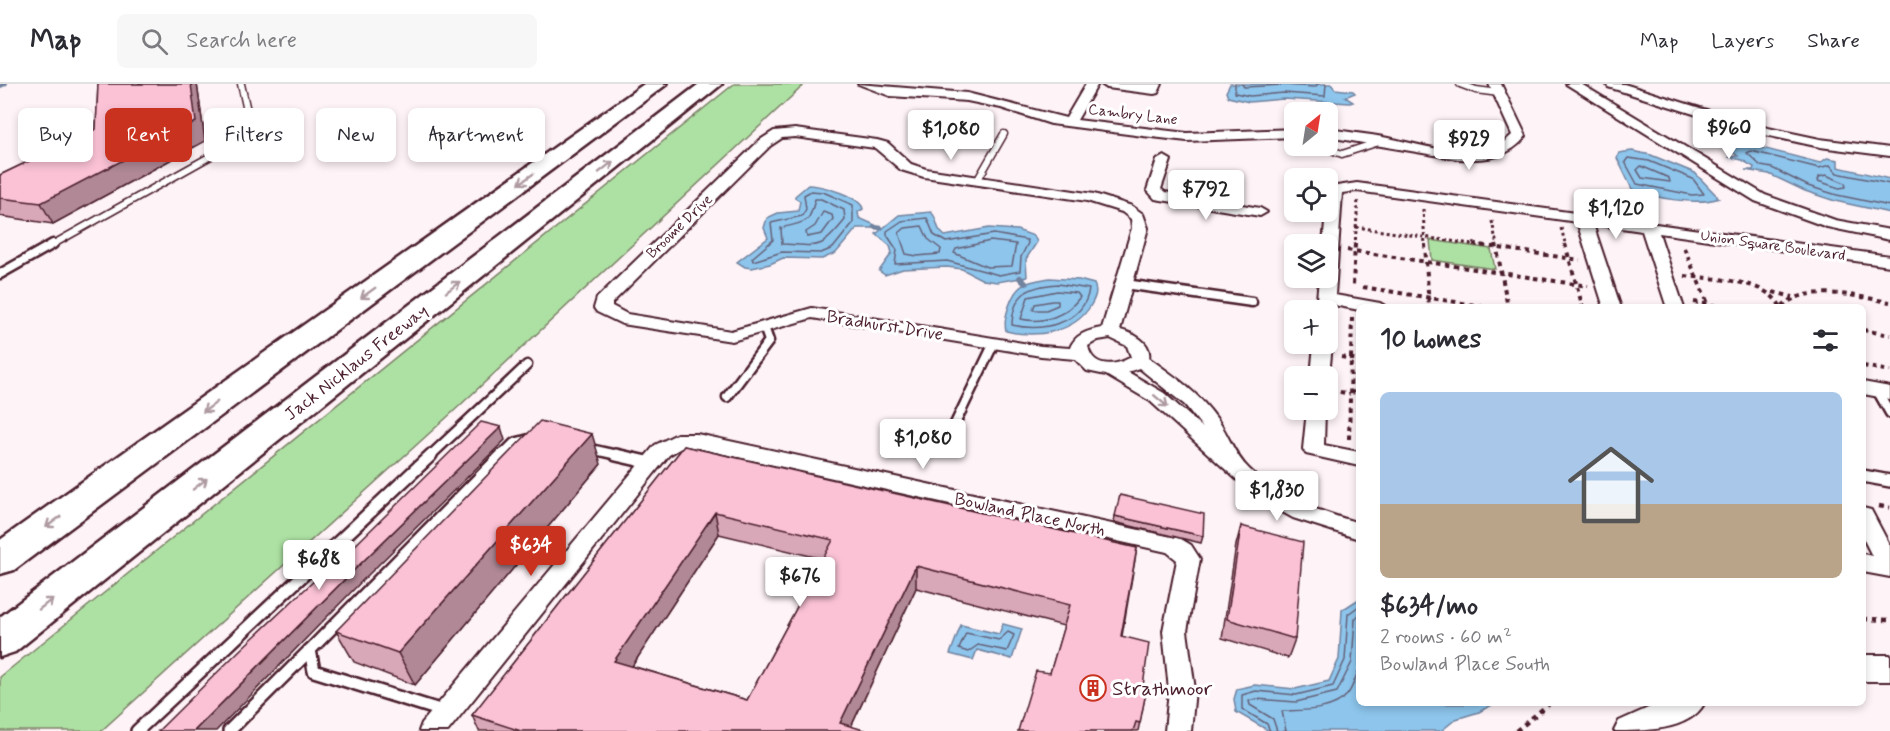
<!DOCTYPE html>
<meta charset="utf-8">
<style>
:root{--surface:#fff;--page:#f7f7f7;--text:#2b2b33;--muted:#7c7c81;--line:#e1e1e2;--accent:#c8321e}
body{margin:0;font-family:Mynerve,sans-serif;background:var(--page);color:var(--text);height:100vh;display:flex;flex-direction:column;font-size:22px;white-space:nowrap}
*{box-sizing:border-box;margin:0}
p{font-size:20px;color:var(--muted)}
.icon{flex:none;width:33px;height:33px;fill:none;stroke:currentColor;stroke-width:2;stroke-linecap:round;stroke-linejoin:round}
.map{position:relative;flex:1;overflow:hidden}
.details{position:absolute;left:1356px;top:220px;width:510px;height:402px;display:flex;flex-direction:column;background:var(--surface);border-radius:9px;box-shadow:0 3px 9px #0003}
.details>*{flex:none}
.banner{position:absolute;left:18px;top:24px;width:570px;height:54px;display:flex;gap:12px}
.needle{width:39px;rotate:30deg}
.fabs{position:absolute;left:1284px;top:18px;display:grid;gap:12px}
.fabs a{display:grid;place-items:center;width:54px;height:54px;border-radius:9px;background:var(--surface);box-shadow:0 3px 9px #0003;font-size:30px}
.price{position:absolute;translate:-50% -51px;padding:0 14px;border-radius:6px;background:#fff;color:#222;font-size:20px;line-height:39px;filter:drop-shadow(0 2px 3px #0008)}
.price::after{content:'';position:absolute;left:50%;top:36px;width:18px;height:14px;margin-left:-9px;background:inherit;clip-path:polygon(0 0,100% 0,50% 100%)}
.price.selected{background:var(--accent);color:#fff}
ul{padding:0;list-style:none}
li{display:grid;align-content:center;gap:12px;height:318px;padding:0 24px}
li+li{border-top:2px solid var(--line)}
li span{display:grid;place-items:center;height:186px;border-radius:9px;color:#555}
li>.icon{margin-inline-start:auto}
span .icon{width:108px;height:108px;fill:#fffc;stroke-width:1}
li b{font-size:26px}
h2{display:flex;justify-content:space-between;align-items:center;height:72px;padding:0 24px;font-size:26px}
.pill{padding:0 21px;border-radius:9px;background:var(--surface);box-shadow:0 3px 9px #0003;font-size:21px;line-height:54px}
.pill.selected{background:var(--accent);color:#fff}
header{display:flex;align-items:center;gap:36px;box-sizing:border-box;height:84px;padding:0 30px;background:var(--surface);border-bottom:2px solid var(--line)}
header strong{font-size:28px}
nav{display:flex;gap:33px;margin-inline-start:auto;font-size:21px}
.search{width:420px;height:54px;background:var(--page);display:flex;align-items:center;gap:15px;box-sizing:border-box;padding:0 21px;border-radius:9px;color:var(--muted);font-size:22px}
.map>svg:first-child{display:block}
</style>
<header>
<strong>Map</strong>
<div class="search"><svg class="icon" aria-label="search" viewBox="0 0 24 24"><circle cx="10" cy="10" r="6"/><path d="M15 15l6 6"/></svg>Search here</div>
<nav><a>Map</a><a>Layers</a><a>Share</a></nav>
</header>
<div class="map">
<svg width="1890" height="647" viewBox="0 0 1890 647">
<rect width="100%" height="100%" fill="#fef3f7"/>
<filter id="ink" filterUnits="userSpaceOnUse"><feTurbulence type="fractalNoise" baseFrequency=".0167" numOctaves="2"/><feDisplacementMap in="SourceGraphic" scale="12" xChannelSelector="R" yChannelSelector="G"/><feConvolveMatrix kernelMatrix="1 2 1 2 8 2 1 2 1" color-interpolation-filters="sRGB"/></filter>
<g filter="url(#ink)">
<g fill="#ade1a3" stroke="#7c8067" stroke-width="1.5">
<path d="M734,0H805L455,326L101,647H0V593Z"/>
<path d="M1430,156L1491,165L1495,185L1432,176Z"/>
</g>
<g fill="#8dc5ec" stroke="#72839f" stroke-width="1.5">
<path d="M1230,0H1331L1335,5L1353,7L1355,9L1345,13L1353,18L1350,19L1284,15L1249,18L1228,13L1226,8Z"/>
<path d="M1720,53L1820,79L1827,74L1838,76V83L1890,95V129L1835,117L1805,107L1769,90L1745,86H1753L1754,83L1742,76L1728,73L1738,72L1715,56Z"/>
<path d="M1632,67L1651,71L1695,89L1719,114C1698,122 1652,114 1632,105L1617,74L1619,69Z"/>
<path d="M808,101C822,101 861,113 863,125L858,128L859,134L875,141L872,144H857L836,169L822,175L783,174L770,180L752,184L745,183L737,178L768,154L764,144L767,134L778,129L798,127L800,117L795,114V112Z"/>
<path d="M931,128C939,135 934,144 945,152L989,144L1017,146L1034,152L1037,158L1026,175L1027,193L997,198L983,196L962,185L947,183L903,185L885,191L879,187L892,169L890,162L876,150L899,131Z"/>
<path d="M1050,194L1079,196L1094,200C1098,207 1095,214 1091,221C1074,250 1035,254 1006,247C1004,238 1006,231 1009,222C1017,198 1027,198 1050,194Z"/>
<path d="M1359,515V620H1494L1479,628L1456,635L1441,647H1269L1236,628L1234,615L1237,605L1255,601L1295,605L1329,597L1339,575L1342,526Z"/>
<path d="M1003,540L1022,545L1012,575L977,566L973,576L950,570L961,541L999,550Z"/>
</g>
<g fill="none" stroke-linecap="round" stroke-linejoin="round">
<g stroke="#656178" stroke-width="1.5">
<path d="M1235,0V9L1250,12L1284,9L1325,12L1326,0"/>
<path d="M1242,0L1244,3L1284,1L1315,3L1318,0"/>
<path d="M1628,74L1649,77L1693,95L1704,110L1692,111L1637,100L1625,78Z"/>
<path d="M1641,82L1669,94L1670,98L1642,94L1637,86Z"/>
<path d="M1826,91L1845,99L1846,103L1839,104L1818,97L1819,93Z"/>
<path d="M1890,100L1837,89L1830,81L1819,84L1751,67L1747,69L1761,82L1772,84L1808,102L1837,111L1890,122"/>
<path d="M811,107L823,108L853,121V139L833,164L821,169L782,168L753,177L752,174L773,156L771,139L802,132L806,125L804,111Z"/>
<path d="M815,115H821L844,126L845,136C820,167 820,162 782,160L781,144C806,137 809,142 815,115Z"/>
<path d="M823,128L832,131L833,135L822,150L807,153L806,148L815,142Z"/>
<path d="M927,134L934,151L946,158L994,150L1027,156L1028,159L1021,173L1020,187L999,191L947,177L895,180L897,166L887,151V147L902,137Z"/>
<path d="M922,142L928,155L941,165L940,170L917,172L906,170L899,149L905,144Z"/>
<path d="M990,157L1016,160L1012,182L987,183L954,169L956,165Z"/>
<path d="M1058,200L1089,205C1084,240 1042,248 1012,241C1013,209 1029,202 1058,200Z"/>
<path d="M1057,207L1077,209L1080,213C1066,232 1044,240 1021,235L1028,213Z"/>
<path d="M1052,217H1058V221L1046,226H1033L1035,220Z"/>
<path d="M1008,548L1014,551L1007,567L978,561L968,568L959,565L966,549L999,556Z"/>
<path d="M1270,647L1267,640L1242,625V611L1256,607L1296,611L1333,602L1345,576L1348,530L1359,522"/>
<path d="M1277,647L1273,635L1250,621L1249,617L1256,615L1296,618L1337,608L1352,578L1355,535L1359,531"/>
<path d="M1286,647L1282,627C1302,626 1332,628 1347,611C1353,604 1355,594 1359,585"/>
</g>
<g stroke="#72839f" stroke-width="4.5">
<path d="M0,2L5,0"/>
<path d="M874,143L881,144"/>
</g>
<path stroke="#72839f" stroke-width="6" d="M1020,194L1025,199"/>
<g stroke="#4a1f2b" stroke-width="9">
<g id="service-far2">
<path d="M1460,0L1476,6L1499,9"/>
<path d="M1321,62L1342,70L1382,57"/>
<path d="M977,97L1004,50"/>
<path d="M50,162L252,49L241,0"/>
</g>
</g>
<g stroke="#4a1f2b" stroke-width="13">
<g id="service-far1">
<path d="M0,190L53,160"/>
<path d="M1125,200L1252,218"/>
<path d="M1877,306L1890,329"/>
<path d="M727,313L769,257L764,243"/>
<path d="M952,346L994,259"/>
<path d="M586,364L622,372"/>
<path d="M430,372L527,281"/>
<path d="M501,372L514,359L529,355"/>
</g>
</g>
<g stroke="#4a1f2b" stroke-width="16">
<g id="service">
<path d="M616,371L651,379"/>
<path d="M1863,392L1890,397"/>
<path d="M446,628L314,587L310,566L502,371"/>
<path d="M137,647L431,371"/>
<path d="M229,647L310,566"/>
</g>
</g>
<g stroke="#4a1f2b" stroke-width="4">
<g id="minor">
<path d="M858,0L967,9L1066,34L1086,0H1098L1077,36L1187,49L1294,45V53L1187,57L1143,52L1051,40L1001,24L967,17L890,12Z"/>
<path d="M1101,0H1162L1158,9L1154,10L1107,4Z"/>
<path d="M1489,0H1501L1526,52C1508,75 1484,76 1458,75L1328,53V45C1348,48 1368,50 1388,54C1425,61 1481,83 1512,51Z"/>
<path d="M1566,0H1581L1765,111L1835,136L1890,146V156L1827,143L1755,117Z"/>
<path d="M1606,0H1624L1754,41L1820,55L1890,64V72L1820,63L1751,48L1608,3Z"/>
<path d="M795,45L877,56L888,59L911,80L926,85L1094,110L1132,122L1143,130L1148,144L1120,246C1133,249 1152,258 1149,274C1174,292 1199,309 1217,335C1229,351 1234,371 1249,385C1280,415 1319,427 1359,439V455L1293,434L1257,414L1150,317L1106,291L1087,287L1075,275L1041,272L812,234L732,257L622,240L597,228L594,224L597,214L760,56L774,47ZM795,53L875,64L901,86L924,93L1087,117L1122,128L1131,135L1132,144L1102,244C1089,246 1075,250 1070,264L1041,262L812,224L731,247L627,230L612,222V219L770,62L782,54ZM1110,254L1127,262L1131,273C1115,283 1092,284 1088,262L1098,256ZM1139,284L1185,321L1203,344L1164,309L1128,288Z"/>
<path d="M1164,72L1171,76L1161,105L1165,108L1260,124L1267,128L1260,132L1155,115L1147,106L1157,76Z"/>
<path d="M1357,99L1890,172V182L1659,149L1684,224H1667L1642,147L1593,140L1621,224H1604L1577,138L1357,107L1342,109L1335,211L1380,219L1388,224H1359V226L1334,221L1331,230L1328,231V226H1316L1319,194H1328V160H1323L1328,106L1330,103Z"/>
<path d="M1328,256L1332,260L1329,292L1328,295V292H1311L1314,260H1328Z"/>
<path d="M1863,298L1890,303V315L1863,310Z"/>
<path d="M1307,326H1325L1324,361L1359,368V382L1306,370L1303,365Z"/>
<path d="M677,350H697L1181,455L1191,461L1200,475L1187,547L1195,606L1191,647H1165L1169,606L1163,547L1177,476L1167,468L697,364H681L669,371L448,647H419L422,639L655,361Z"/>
<path d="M1863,424L1871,426L1890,462V493L1863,488V470L1872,472L1863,454Z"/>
</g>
</g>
<g stroke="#4a1f2b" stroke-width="4">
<g id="tertiary">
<rect x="1863" y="571" width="27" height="26"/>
<path d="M1657,620H1704C1689,647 1643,647 1614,647L1619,637Z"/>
</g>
</g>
<g stroke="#4a1f2b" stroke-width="5">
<g id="motorway">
<path d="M644,0H667L14,486L0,490V456Z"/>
<path d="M699,0H722L15,568L0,573V533Z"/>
</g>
</g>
<g stroke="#4a1f2b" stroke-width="3" stroke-dasharray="3 3" stroke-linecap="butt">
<path d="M1318,94L1319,91H1331"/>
<path d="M1423,125L1425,162"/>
<path d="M1492,137L1497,162"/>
<path d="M1356,143L1484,162"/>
<path d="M1561,144L1566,162"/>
<path d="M1355,162L1358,115"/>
</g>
<g stroke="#4a1f2b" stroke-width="4" stroke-dasharray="4.5 4.5" stroke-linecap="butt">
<path d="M1355,160L1353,201L1356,202"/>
<path d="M1425,160L1429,224"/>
<path d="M1473,160L1580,176"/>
<path d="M1496,160L1508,224"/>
<path d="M1565,160L1583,224"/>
<path d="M1684,164L1710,224"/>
<path d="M1347,166L1588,202"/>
<path d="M1685,192C1713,195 1768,195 1781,224"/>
<path d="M1363,203L1493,224"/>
<path d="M1773,208L1793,213"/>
<path d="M1694,218L1729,224"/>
<path d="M1782,222C1809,199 1858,213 1890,218"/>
<path d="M1863,246L1890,251"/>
<path d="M1341,273L1359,276"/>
<path d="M1863,282L1890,287"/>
<path d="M1331,306L1350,310"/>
<path d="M1350,308L1359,309"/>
<path d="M1349,355L1352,234"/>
</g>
<g stroke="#4a1f2b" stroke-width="4.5" stroke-dasharray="5 5" stroke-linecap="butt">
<path d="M1879,422L1890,424"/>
<path d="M1863,535L1890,536"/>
<path d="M1516,647L1549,620"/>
</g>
<use href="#service-far2" stroke="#fff" stroke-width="6"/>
<use href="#service-far1" stroke="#fff" stroke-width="8"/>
<use href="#service" stroke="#fff" stroke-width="11"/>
<use href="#minor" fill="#fff" fill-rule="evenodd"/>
<use href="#tertiary" fill="#fff" fill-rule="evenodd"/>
<use href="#motorway" fill="#fff" fill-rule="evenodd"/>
</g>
<g fill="#d8a7b8" stroke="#4a1f2b" stroke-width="1.5" fill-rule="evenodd">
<path d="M98,0H197L205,57L53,140L0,132V91L96,45Z"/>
<path d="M684,362L1137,464L1122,552L1143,602L1147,603L1138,647H1018L1050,589L1064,542L916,504L851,643L867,647H479L472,631ZM719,450L823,475L747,616L632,582Z"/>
<path d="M601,380L415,601L354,578L336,547Z"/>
<path d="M1115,432L1203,452L1201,459L1114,438Z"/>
<path d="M1241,442L1295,555L1288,574L1222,554L1236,461Z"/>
</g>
<g fill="#b08896" stroke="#4a1f2b" stroke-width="1.5">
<path d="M191,0H197L205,57L53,140L41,119Z"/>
<path d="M501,343L505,356L361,498L216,647H194L355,485Z"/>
<path d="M592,350L601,380L415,601L398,569Z"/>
<path d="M715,428L719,450L621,599L614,577Z"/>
<path d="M916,482V504L849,647L840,639Z"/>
</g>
<g fill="#fbc2d6" stroke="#4a1f2b" stroke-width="1.5" fill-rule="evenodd">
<path d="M98,0H191L196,38L41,119L0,114V91L96,45Z"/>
<path d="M540,337L592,350L398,569L336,547Z"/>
<path d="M481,338L501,343L355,485L194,647H158L241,565L332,480L335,481Z"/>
<path d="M684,362L1137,464L1121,552L1149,559L1143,602L1147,603L1140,639L1136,638L1133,647H1018L1036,587L1050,589L1070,521L916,482L840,639L867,647H521L472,631ZM715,428L833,456L747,616L614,577Z"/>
<path d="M1120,411L1204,430L1203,452L1115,432Z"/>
<path d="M1241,442L1303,458L1295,555L1227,535Z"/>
</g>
<defs><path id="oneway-shaft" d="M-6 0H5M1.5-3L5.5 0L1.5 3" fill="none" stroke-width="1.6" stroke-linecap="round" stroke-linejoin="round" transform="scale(1.5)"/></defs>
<g stroke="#ae9aa0">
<use href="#oneway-shaft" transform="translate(606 83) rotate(-38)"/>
<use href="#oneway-shaft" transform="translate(526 95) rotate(144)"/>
<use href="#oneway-shaft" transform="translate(453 203) rotate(-38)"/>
<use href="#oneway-shaft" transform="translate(368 209) rotate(144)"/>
<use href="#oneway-shaft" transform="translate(1161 317) rotate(40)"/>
<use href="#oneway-shaft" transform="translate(210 323) rotate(144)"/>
<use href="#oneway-shaft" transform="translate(200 400) rotate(-38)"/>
<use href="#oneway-shaft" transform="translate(53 438) rotate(144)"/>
<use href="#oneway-shaft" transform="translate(46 520) rotate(-38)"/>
</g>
</g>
<defs>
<g id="building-ring" transform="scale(1.35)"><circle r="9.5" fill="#fff" stroke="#c8321e" stroke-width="1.5"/><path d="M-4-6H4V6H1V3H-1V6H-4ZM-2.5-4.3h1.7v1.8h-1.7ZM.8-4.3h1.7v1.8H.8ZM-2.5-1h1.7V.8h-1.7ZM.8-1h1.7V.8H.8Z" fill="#c8321e"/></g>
</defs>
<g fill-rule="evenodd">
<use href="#building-ring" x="1093" y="604"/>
</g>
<g text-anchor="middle" stroke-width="6" stroke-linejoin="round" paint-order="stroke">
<g font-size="15" fill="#4a1f2b" stroke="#fff">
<text transform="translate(1133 30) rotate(7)" y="5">Cambry Lane</text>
<text transform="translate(679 142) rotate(-44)" y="5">Broome Drive</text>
<text transform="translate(1773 161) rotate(8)" y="5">Union Square Boulevard</text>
</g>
<g font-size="18" fill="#4a1f2b" stroke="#fff">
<text transform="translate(885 241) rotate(9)" y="6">Bradhurst Drive</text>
<text transform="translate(356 278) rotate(-38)" y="6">Jack Nicklaus Freeway</text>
<text transform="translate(1030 430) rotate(12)" y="6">Bowland Place North</text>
</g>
<g font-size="21" fill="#4a1f2b" stroke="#fff" text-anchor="start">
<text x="1112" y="611">Strathmoor</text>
</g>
</g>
</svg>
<div class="fabs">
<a><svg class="needle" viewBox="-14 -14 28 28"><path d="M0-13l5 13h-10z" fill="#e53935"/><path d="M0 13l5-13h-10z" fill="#7c7c81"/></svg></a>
<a><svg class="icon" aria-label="locate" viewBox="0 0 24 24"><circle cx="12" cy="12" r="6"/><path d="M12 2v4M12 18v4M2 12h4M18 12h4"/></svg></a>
<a><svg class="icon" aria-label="layers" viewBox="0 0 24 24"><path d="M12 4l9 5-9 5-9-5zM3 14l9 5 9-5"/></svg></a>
<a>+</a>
<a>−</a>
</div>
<b class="price" style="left:1729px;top:76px">$960</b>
<b class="price" style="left:951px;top:77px">$1,080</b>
<b class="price" style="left:1469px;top:87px">$929</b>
<b class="price" style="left:1206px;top:137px">$792</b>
<b class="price" style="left:1616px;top:156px">$1,120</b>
<b class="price" style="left:923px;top:386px">$1,080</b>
<b class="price" style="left:1277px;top:438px">$1,830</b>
<b class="price selected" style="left:531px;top:493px">$634</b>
<b class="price" style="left:319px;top:507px">$688</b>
<b class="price" style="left:800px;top:524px">$676</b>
<div class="banner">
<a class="pill">Buy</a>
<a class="pill selected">Rent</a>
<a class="pill">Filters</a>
<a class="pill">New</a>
<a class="pill">Apartment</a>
</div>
<section class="details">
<h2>10 homes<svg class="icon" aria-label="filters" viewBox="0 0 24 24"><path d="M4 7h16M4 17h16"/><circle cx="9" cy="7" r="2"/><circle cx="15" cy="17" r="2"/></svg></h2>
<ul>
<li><span style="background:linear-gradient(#a9c7e8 60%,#b9a48a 0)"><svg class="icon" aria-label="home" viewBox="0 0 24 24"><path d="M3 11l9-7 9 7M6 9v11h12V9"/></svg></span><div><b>$634/mo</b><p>2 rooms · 60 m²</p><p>Bowland Place South</p></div></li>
</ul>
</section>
</div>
